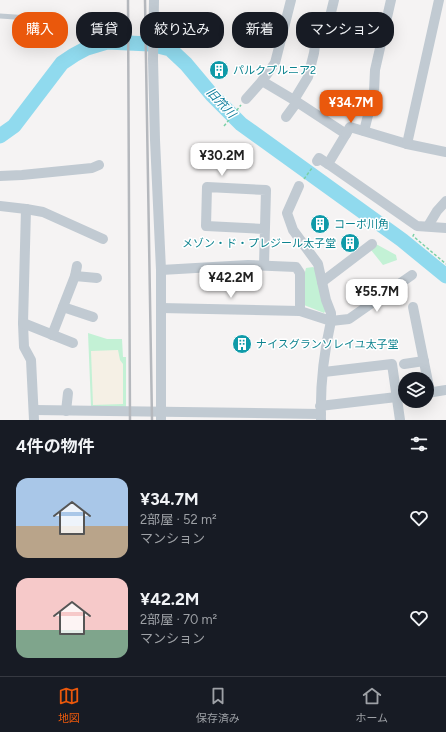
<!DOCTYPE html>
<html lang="ja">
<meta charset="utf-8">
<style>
:root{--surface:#171b24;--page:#242831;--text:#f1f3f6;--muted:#9ea1a6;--line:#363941;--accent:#ea580c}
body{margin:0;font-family:Figtree,"Noto Sans JP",sans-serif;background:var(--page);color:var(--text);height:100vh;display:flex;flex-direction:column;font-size:15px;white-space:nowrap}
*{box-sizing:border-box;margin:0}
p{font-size:13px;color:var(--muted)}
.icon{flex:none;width:22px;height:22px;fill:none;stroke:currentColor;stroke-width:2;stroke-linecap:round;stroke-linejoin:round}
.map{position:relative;height:420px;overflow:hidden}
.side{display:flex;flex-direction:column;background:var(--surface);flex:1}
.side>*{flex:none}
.top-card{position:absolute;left:12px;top:12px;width:422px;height:36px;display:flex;gap:8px}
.fabs{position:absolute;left:398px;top:372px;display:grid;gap:8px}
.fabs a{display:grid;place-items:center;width:36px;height:36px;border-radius:50%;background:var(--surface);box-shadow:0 4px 16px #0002;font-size:20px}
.price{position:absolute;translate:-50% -34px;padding:0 9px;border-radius:8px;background:#fff;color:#222;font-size:13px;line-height:26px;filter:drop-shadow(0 1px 2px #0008)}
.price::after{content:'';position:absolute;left:50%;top:24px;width:12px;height:9px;margin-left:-6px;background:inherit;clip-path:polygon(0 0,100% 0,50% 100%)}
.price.on{background:var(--accent);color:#fff}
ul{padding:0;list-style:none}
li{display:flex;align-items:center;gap:12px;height:100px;padding:0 16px}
li span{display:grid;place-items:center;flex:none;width:112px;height:80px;border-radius:12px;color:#555}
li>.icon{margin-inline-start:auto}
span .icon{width:48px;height:48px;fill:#fffc;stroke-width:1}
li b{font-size:17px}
h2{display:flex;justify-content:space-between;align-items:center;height:48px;padding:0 16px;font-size:17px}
.tag{padding:0 14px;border-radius:16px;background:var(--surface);box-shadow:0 4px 16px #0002;font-size:14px;line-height:36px}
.tag.on{background:var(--accent);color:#fff}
.dock{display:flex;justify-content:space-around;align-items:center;height:56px;border-top:1px solid var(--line);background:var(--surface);font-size:11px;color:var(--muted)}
.dock a{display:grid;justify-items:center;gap:2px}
.dock .on{color:var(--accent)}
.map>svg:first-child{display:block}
</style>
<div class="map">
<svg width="446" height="420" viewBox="0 0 446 420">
<rect width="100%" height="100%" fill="#f5f3f3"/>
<g fill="#c3f1d5">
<path d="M376,244L396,255L397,260L383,265L371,250Z"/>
<path d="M313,267L317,271L326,310L324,313L304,305L305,272L306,268Z"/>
<path d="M88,333L107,339H122L123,357H126V407H91Z"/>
</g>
<path fill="#f5f0e5" d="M118,350L120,360L123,364V404L93,405L91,351Z"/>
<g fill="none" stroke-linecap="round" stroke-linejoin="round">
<path stroke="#90daee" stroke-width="15" d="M0,136L14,126L62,63L74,55L87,48L107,42L150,44L170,49L186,64L212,95L241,124L402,240L446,276"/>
<g stroke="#7ad0a6" stroke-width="1.5" stroke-dasharray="3 2" stroke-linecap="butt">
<path d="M224,126L241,105"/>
<path d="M304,179L312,168"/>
<path d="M414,234L413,236L446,264"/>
</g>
<path stroke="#c1cad2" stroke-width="5" d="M0,16L44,19"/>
<g stroke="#c1cad2" stroke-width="10">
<path d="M154,0L153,59L155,140L161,270V420"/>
<path d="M291,0L275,63L262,81L294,100L346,134L328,164L417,226L446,228"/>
<path d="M246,99L262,81"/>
<path d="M294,100L308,77L314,53L317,31L326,33L334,0"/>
<path d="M286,117L297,102"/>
<path d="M364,131L374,92L375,70L391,0"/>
<path d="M346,134L350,127L407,144L446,152"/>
<path d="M407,144L439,0"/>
<path d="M317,161L319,158L328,164"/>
<path d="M0,176L22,175L92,168L99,165"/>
<path d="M299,186L287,213L293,230L318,264L326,300L331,313V321L349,319L412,275"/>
<path d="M0,206L26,209L23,323L24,347L31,360L34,420"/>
<path d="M26,209L43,212L103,239"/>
<path d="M428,226L437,211L446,201"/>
<path d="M264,265L266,190L207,187L206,226L264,229"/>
<path d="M161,270L248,265L296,267L300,273V311L331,321C324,352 320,388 321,420"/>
<path d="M75,276L97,278"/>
<path d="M322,282L372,244"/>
<path d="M63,307L93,317"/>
<path d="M413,307L430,392"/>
<path d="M161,308L300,311"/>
<path d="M23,323L73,343"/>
<path d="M52,335L75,276L77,266"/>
<path d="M404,364L424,361"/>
<path d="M324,372L392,364L400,420"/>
<path d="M427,393L446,390"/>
<path d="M320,406L405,396"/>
<path d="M35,410L321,414"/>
<path d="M66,411L68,393"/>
</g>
<g stroke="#b5b8bd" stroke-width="2.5">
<path d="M128,0L130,420"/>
<path d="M145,0L152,420"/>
</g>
</g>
<defs>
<g id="building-disc" transform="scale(1)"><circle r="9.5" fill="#0f9aa8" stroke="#fff"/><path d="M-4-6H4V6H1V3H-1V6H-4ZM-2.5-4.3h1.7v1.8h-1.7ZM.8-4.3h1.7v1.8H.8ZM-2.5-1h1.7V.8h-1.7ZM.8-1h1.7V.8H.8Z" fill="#fff"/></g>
</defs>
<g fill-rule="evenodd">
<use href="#building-disc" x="219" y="70"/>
<use href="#building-disc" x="320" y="224"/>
<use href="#building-disc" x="350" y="243"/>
<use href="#building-disc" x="242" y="344"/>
</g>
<g text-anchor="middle" stroke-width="3" stroke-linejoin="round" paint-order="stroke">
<g font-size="11" fill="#0d838f" stroke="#fff" text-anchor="start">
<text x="233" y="74">パルクプルニア2</text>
<text x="334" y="228">コーポ川角</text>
<text x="336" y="247" text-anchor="end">メゾン・ド・プレジール太子堂</text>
<text x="256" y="348">ナイスグランソレイユ太子堂</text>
</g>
<g font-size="12" font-style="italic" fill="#0c7c9b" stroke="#fff">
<text transform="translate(221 103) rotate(47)" y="4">旧笊川</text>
</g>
</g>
</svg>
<div class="fabs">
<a><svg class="icon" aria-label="layers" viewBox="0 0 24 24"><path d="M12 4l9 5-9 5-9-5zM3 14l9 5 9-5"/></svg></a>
</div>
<b class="price on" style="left:351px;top:124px">¥34.7M</b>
<b class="price" style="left:222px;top:177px">¥30.2M</b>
<b class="price" style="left:231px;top:299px">¥42.2M</b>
<b class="price" style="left:377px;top:313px">¥55.7M</b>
<div class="top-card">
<a class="tag on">購入</a>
<a class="tag">賃貸</a>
<a class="tag">絞り込み</a>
<a class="tag">新着</a>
<a class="tag">マンション</a>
</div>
</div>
<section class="side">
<h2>4件の物件<svg class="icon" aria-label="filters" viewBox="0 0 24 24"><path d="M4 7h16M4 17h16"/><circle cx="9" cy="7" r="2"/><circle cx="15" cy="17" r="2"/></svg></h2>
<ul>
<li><span style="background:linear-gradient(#a9c7e8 60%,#b9a48a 0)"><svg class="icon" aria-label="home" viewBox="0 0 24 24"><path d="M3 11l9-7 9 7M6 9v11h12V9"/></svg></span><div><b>¥34.7M</b><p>2部屋 · 52 m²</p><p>マンション</p></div><svg class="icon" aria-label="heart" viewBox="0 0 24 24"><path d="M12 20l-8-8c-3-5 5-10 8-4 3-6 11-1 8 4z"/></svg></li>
<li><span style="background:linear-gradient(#f6c9c9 65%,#7fa58c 0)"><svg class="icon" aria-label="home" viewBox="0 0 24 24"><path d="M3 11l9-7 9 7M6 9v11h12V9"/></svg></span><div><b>¥42.2M</b><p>2部屋 · 70 m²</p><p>マンション</p></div><svg class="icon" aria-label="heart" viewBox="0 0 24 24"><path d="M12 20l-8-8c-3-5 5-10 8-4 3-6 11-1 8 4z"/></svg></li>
</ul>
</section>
<nav class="dock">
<a class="on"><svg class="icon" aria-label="map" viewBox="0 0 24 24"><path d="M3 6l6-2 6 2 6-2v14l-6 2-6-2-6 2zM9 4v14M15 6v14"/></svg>地図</a>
<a><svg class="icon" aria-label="saved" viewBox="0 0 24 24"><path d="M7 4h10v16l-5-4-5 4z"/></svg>保存済み</a>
<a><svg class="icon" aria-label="home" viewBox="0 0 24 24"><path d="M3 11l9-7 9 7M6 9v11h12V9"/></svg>ホーム</a>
</nav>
